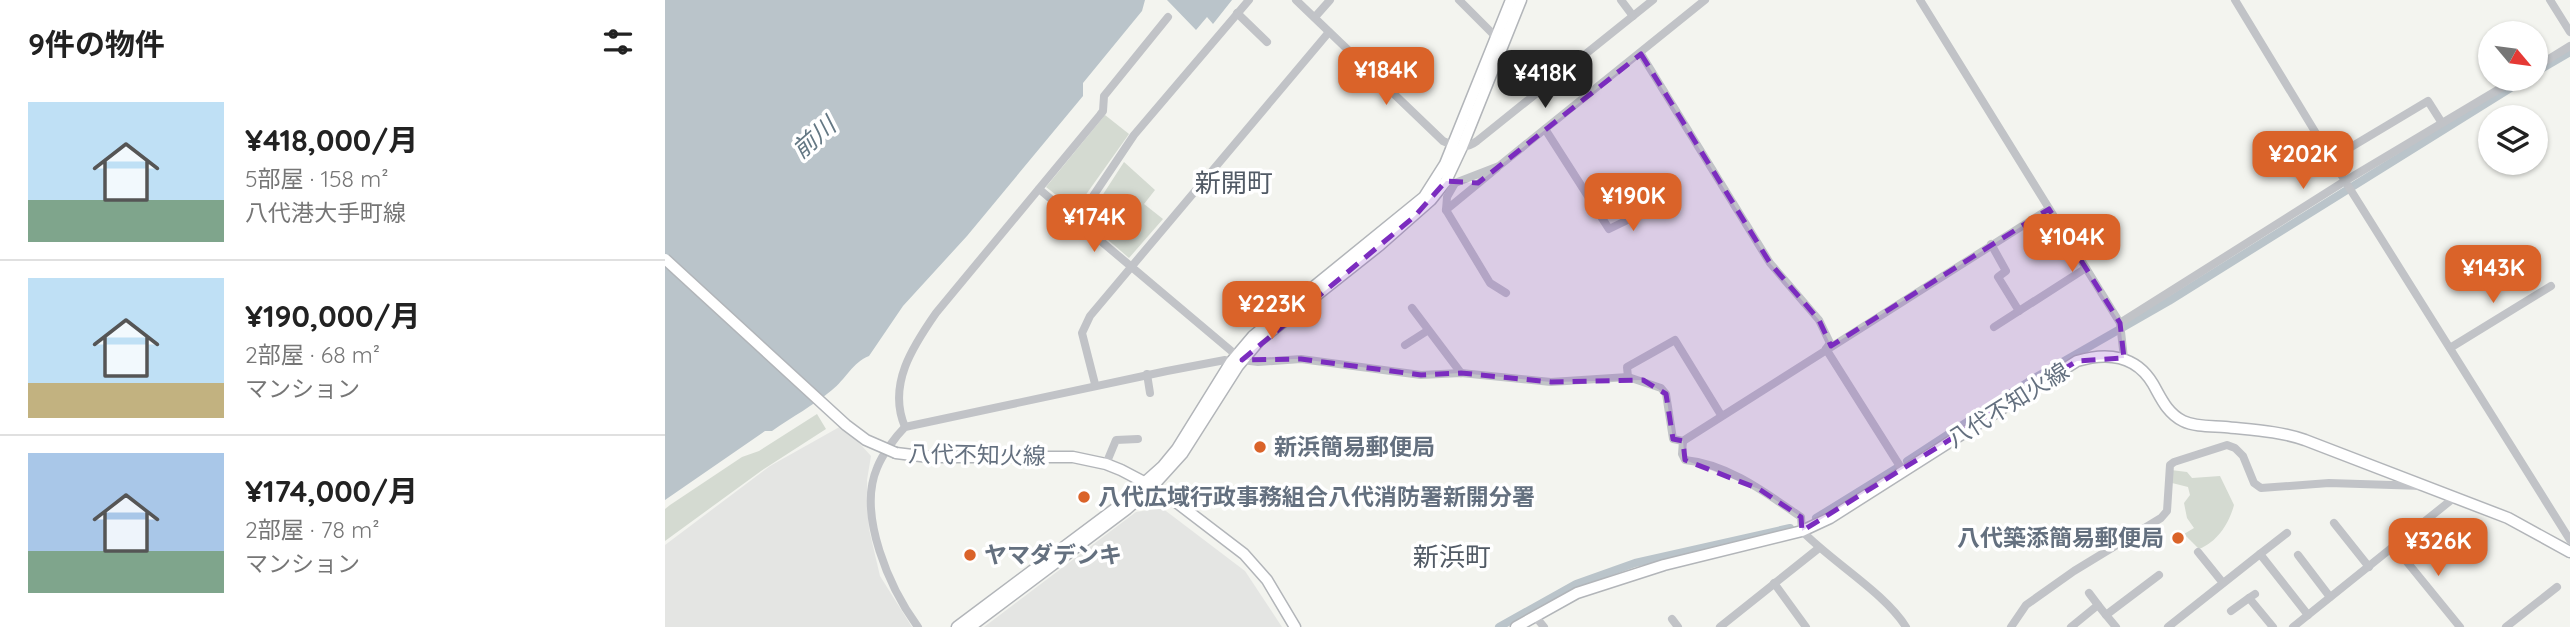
<!DOCTYPE html>
<html lang="ja">
<meta charset="utf-8">
<style>
:root{--surface:#fff;--page:#f6f6f6;--text:#222;--muted:#767676;--line:#e0e0e0;--accent:#da6329}
body{margin:0;font-family:Quicksand,"Noto Sans JP",sans-serif;background:var(--page);color:var(--text);height:100vh;display:flex;flex-direction:column;font-size:26px;white-space:nowrap}
*{box-sizing:border-box;margin:0}
p{font-size:23px;color:var(--muted)}
.icon{flex:none;width:38px;height:38px;fill:none;stroke:currentColor;stroke-width:2;stroke-linecap:round;stroke-linejoin:round}
.map{position:relative;flex:1;overflow:hidden}
.panel{display:flex;flex-direction:column;background:var(--surface);width:665px}
.panel>*{flex:none}
.needle{width:46px;rotate:119deg}
.tools{position:absolute;left:1813px;top:21px;display:grid;gap:14px}
.tools a{display:grid;place-items:center;width:70px;height:70px;border-radius:50%;background:var(--surface);box-shadow:0 2px 5px #0004;font-size:35px}
.price{position:absolute;translate:-50% -60px;padding:0 16px;border-radius:14px;background:var(--accent);color:#fff;font-size:23px;line-height:46px;filter:drop-shadow(0 2px 4px #0008)}
.price::after{content:'';position:absolute;left:50%;top:42px;width:21px;height:16px;margin-left:-10px;background:inherit;clip-path:polygon(0 0,100% 0,50% 100%)}
.price.active{background:#222;color:#fff}
ul{padding:0;list-style:none}
li{display:flex;align-items:center;gap:21px;height:175px;padding:0 28px}
li+li{border-top:2px solid var(--line)}
li span{display:grid;place-items:center;flex:none;width:196px;height:140px;border-radius:0px;color:#555}
li>.icon{margin-inline-start:auto}
span .icon{width:84px;height:84px;fill:#fffc;stroke-width:1}
li b{font-size:30px}
h2{display:flex;justify-content:space-between;align-items:center;height:84px;padding:0 28px;font-size:30px}
main{display:flex;flex:1;min-height:0}
.map>svg:first-child{display:block}
</style>
<main>
<section class="panel">
<h2>9件の物件<svg class="icon" aria-label="filters" viewBox="0 0 24 24"><path d="M4 7h16M4 17h16"/><circle cx="9" cy="7" r="2"/><circle cx="15" cy="17" r="2"/></svg></h2>
<ul>
<li><span style="background:linear-gradient(#bfe0f5 70%,#7fa58c 0)"><svg class="icon" aria-label="home" viewBox="0 0 24 24"><path d="M3 11l9-7 9 7M6 9v11h12V9"/></svg></span><div><b>¥418,000/月</b><p>5部屋 · 158 m²</p><p>八代港大手町線</p></div></li>
<li><span style="background:linear-gradient(#bfe0f5 75%,#c2b280 0)"><svg class="icon" aria-label="home" viewBox="0 0 24 24"><path d="M3 11l9-7 9 7M6 9v11h12V9"/></svg></span><div><b>¥190,000/月</b><p>2部屋 · 68 m²</p><p>マンション</p></div></li>
<li><span style="background:linear-gradient(#a9c7e8 70%,#7fa58c 0)"><svg class="icon" aria-label="home" viewBox="0 0 24 24"><path d="M3 11l9-7 9 7M6 9v11h12V9"/></svg></span><div><b>¥174,000/月</b><p>2部屋 · 78 m²</p><p>マンション</p></div></li>
</ul>
</section>
<div class="map">
<svg width="1905" height="627" viewBox="0 0 1905 627">
<rect width="100%" height="100%" fill="#f3f4ef"/>
<g fill="#e4e5e3">
<path d="M178,425L206,456L202,480L204,529L215,576L247,627H0V545L105,466Z"/>
<path d="M497,508L580,571L617,627H319L471,512Z"/>
</g>
<g fill="#d4dad1">
<path d="M440,115L464,134L410,210L381,187Z"/>
<path d="M459,162L490,190L479,204L498,219L464,258L426,225L424,216Z"/>
<path d="M152,414L161,429L96,471L0,541V509L5,505L77,457L94,451Z"/>
<path d="M1506,470L1522,472L1527,478L1555,476L1569,505C1564,524 1552,542 1534,549L1519,534L1529,528L1522,518L1519,503L1525,495L1523,487L1507,483Z"/>
</g>
<g fill="#bac4ca">
<path d="M0,0H480L477,11L418,83V96L302,236L238,306L204,356C188,362 180,380 167,390C149,405 127,417 107,431H100L0,500Z"/>
<path d="M502,0H567L548,24L542,17L531,30Z"/>
</g>
<g fill="none" stroke-linecap="round" stroke-linejoin="round">
<g stroke="#bac4ca" stroke-width="8">
<path d="M1871,72L1905,52"/>
<path d="M1242,461L1366,380L1504,301L1860,79"/>
<path d="M1151,518L1232,468"/>
<path d="M834,627L911,584L970,563L1125,528"/>
</g>
<g stroke="#b2b5b9" stroke-width="13">
<g id="major">
<path d="M231,453L264,457H408L441,464L456,470L498,492L579,554L602,580L630,627"/>
<path d="M292,627L451,508L498,466L512,449L566,362L588,336L759,197L780,164L846,0"/>
<path d="M305,627L462,509L488,486L517,454L573,366L594,341L715,245L766,200L781,181L797,147L856,0"/>
<path d="M851,627L912,593L999,565L1137,531L1165,518L1412,361C1442,352 1471,355 1488,384C1496,398 1502,413 1518,421C1530,427 1547,426 1560,427C1588,430 1614,431 1640,440L1843,518L1905,552"/>
</g>
</g>
<g stroke="#c1c3c7" stroke-width="8">
<path d="M631,0L778,141C791,147 800,150 812,141L988,0"/>
<path d="M794,0L834,40"/>
<path d="M956,0L968,16"/>
<path d="M1255,0L1455,323"/>
<path d="M1570,0L1680,181L1905,540"/>
<path d="M1885,0L1905,32"/>
<path d="M572,13L602,42"/>
<path d="M650,17L665,0"/>
<path d="M976,54L1105,263L1154,320L1165,343L1161,349"/>
<path d="M1871,67L1905,46"/>
<path d="M880,129L944,229L979,212"/>
<path d="M1666,159L1763,101L1777,123"/>
<path d="M781,181L790,183L834,166L1040,0"/>
<path d="M790,183L782,197L781,210L832,168"/>
<path d="M374,189L577,360L593,362L636,359L756,375L796,373L886,382L963,377L996,388L1001,394L1008,439L1018,441L1384,209"/>
<path d="M781,210L825,283L841,293"/>
<path d="M412,220L469,135L584,0"/>
<path d="M1326,244L1341,271L1333,277L1354,311"/>
<path d="M747,308L796,373"/>
<path d="M1329,327L1421,268"/>
<path d="M740,345L762,331"/>
<path d="M1785,348L1886,286"/>
<path d="M1161,349L1238,471"/>
<path d="M1459,358L1455,323L1680,181L1851,79"/>
<path d="M482,374L485,393"/>
<path d="M963,377L962,367L1010,340L1056,415"/>
<path d="M430,384L417,333L425,316L664,32"/>
<path d="M240,427C222,385 248,346 271,313L435,115L438,111L439,96L503,17"/>
<path d="M1018,441L1017,454L1020,460C1063,464 1101,493 1136,517L1137,531C1167,562 1220,593 1241,627"/>
<path d="M441,464L451,440L473,439"/>
<path d="M1669,523L1704,567"/>
<path d="M1622,533L1595,554L1643,615"/>
<path d="M1729,546L1795,627"/>
<path d="M1533,552L1558,583"/>
<path d="M1633,555L1665,597"/>
<path d="M1109,583L1141,627"/>
<path d="M1424,593L1433,605"/>
<path d="M1590,594L1584,598L1608,627"/>
<path d="M1566,611L1584,598"/>
<path d="M870,616L879,627"/>
<path d="M1007,619L1013,627"/>
<path d="M253,627C225,589 192,515 212,468C217,455 230,437 240,427L502,371L560,360L570,364"/>
<path d="M1055,627L1154,548"/>
<path d="M1346,627L1361,605L1409,571L1496,518L1502,511L1505,465L1509,462L1562,445L1570,448L1578,456L1589,483L1596,488L1664,483L1758,486"/>
<path d="M1406,627L1433,605L1441,615"/>
<path d="M1451,627L1441,615L1494,575"/>
<path d="M1503,627L1595,554"/>
<path d="M1628,627L1790,497"/>
<path d="M1841,627L1892,587"/>
</g>
<use href="#major" stroke="#fff" stroke-width="10"/>
<g stroke="#b2b5b9" stroke-width="13" stroke-linecap="butt">
<path id="major-bridge" d="M0,259L181,425L201,440L231,453"/>
</g>
<use href="#major-bridge" stroke="#fff" stroke-width="10"/>
</g>
<path fill="#7b2cbf" fill-opacity="0.2" stroke="#7b2cbf" stroke-width="5" stroke-dasharray="14 9" stroke-linejoin="round" d="M976,54L1105,263L1154,320L1166,346L1384,209L1455,323L1459,358L1412,361L1137,531L1136,517L1094,489L1020,460L1018,441L1008,439L1001,394L978,380L886,382L796,373L756,375L636,359L577,360L750,216L781,181L813,183Z"/>
<g fill="#da6329" stroke="#fff" stroke-width="2.5">
<circle cx="595" cy="447" r="7"/>
<circle cx="419" cy="497" r="7"/>
<circle cx="1513" cy="538" r="7"/>
<circle cx="305" cy="555" r="7"/>
</g>
<g text-anchor="middle" stroke-width="7" stroke-linejoin="round" paint-order="stroke">
<g font-size="23" fill="#64707f" stroke="#fff">
<text transform="translate(1343 405) rotate(-32)" y="8">八代不知火線</text>
<text transform="translate(312 455) rotate(1)" y="8">八代不知火線</text>
</g>
<g font-size="23" font-weight="bold" fill="#64707f" stroke="#fff" text-anchor="start">
<text x="609" y="455">新浜簡易郵便局</text>
<text x="433" y="505">八代広域行政事務組合八代消防署新開分署</text>
<text x="1499" y="546" text-anchor="end">八代築添簡易郵便局</text>
<text x="319" y="563">ヤマダデンキ</text>
</g>
<g font-size="24" font-style="italic" fill="#647884" stroke="#fff">
<text transform="translate(149 138) rotate(-41)" y="8">前川</text>
</g>
<g font-size="26" fill="#515a65" stroke="#fff">
<text x="569" y="192">新開町</text>
<text x="787" y="566">新浜町</text>
</g>
</g>
</svg>
<div class="tools">
<a><svg class="needle" viewBox="-14 -14 28 28"><path d="M0-13l5 13h-10z" fill="#e53935"/><path d="M0 13l5-13h-10z" fill="#767676"/></svg></a>
<a><svg class="icon" aria-label="layers" viewBox="0 0 24 24"><path d="M12 4l9 5-9 5-9-5zM3 14l9 5 9-5"/></svg></a>
</div>
<b class="price" style="left:721px;top:107px">¥184K</b>
<b class="price active" style="left:880px;top:110px">¥418K</b>
<b class="price" style="left:1638px;top:191px">¥202K</b>
<b class="price" style="left:968px;top:233px">¥190K</b>
<b class="price" style="left:429px;top:254px">¥174K</b>
<b class="price" style="left:1407px;top:274px">¥104K</b>
<b class="price" style="left:1828px;top:305px">¥143K</b>
<b class="price" style="left:607px;top:341px">¥223K</b>
<b class="price" style="left:1773px;top:578px">¥326K</b>
</div>
</main>
